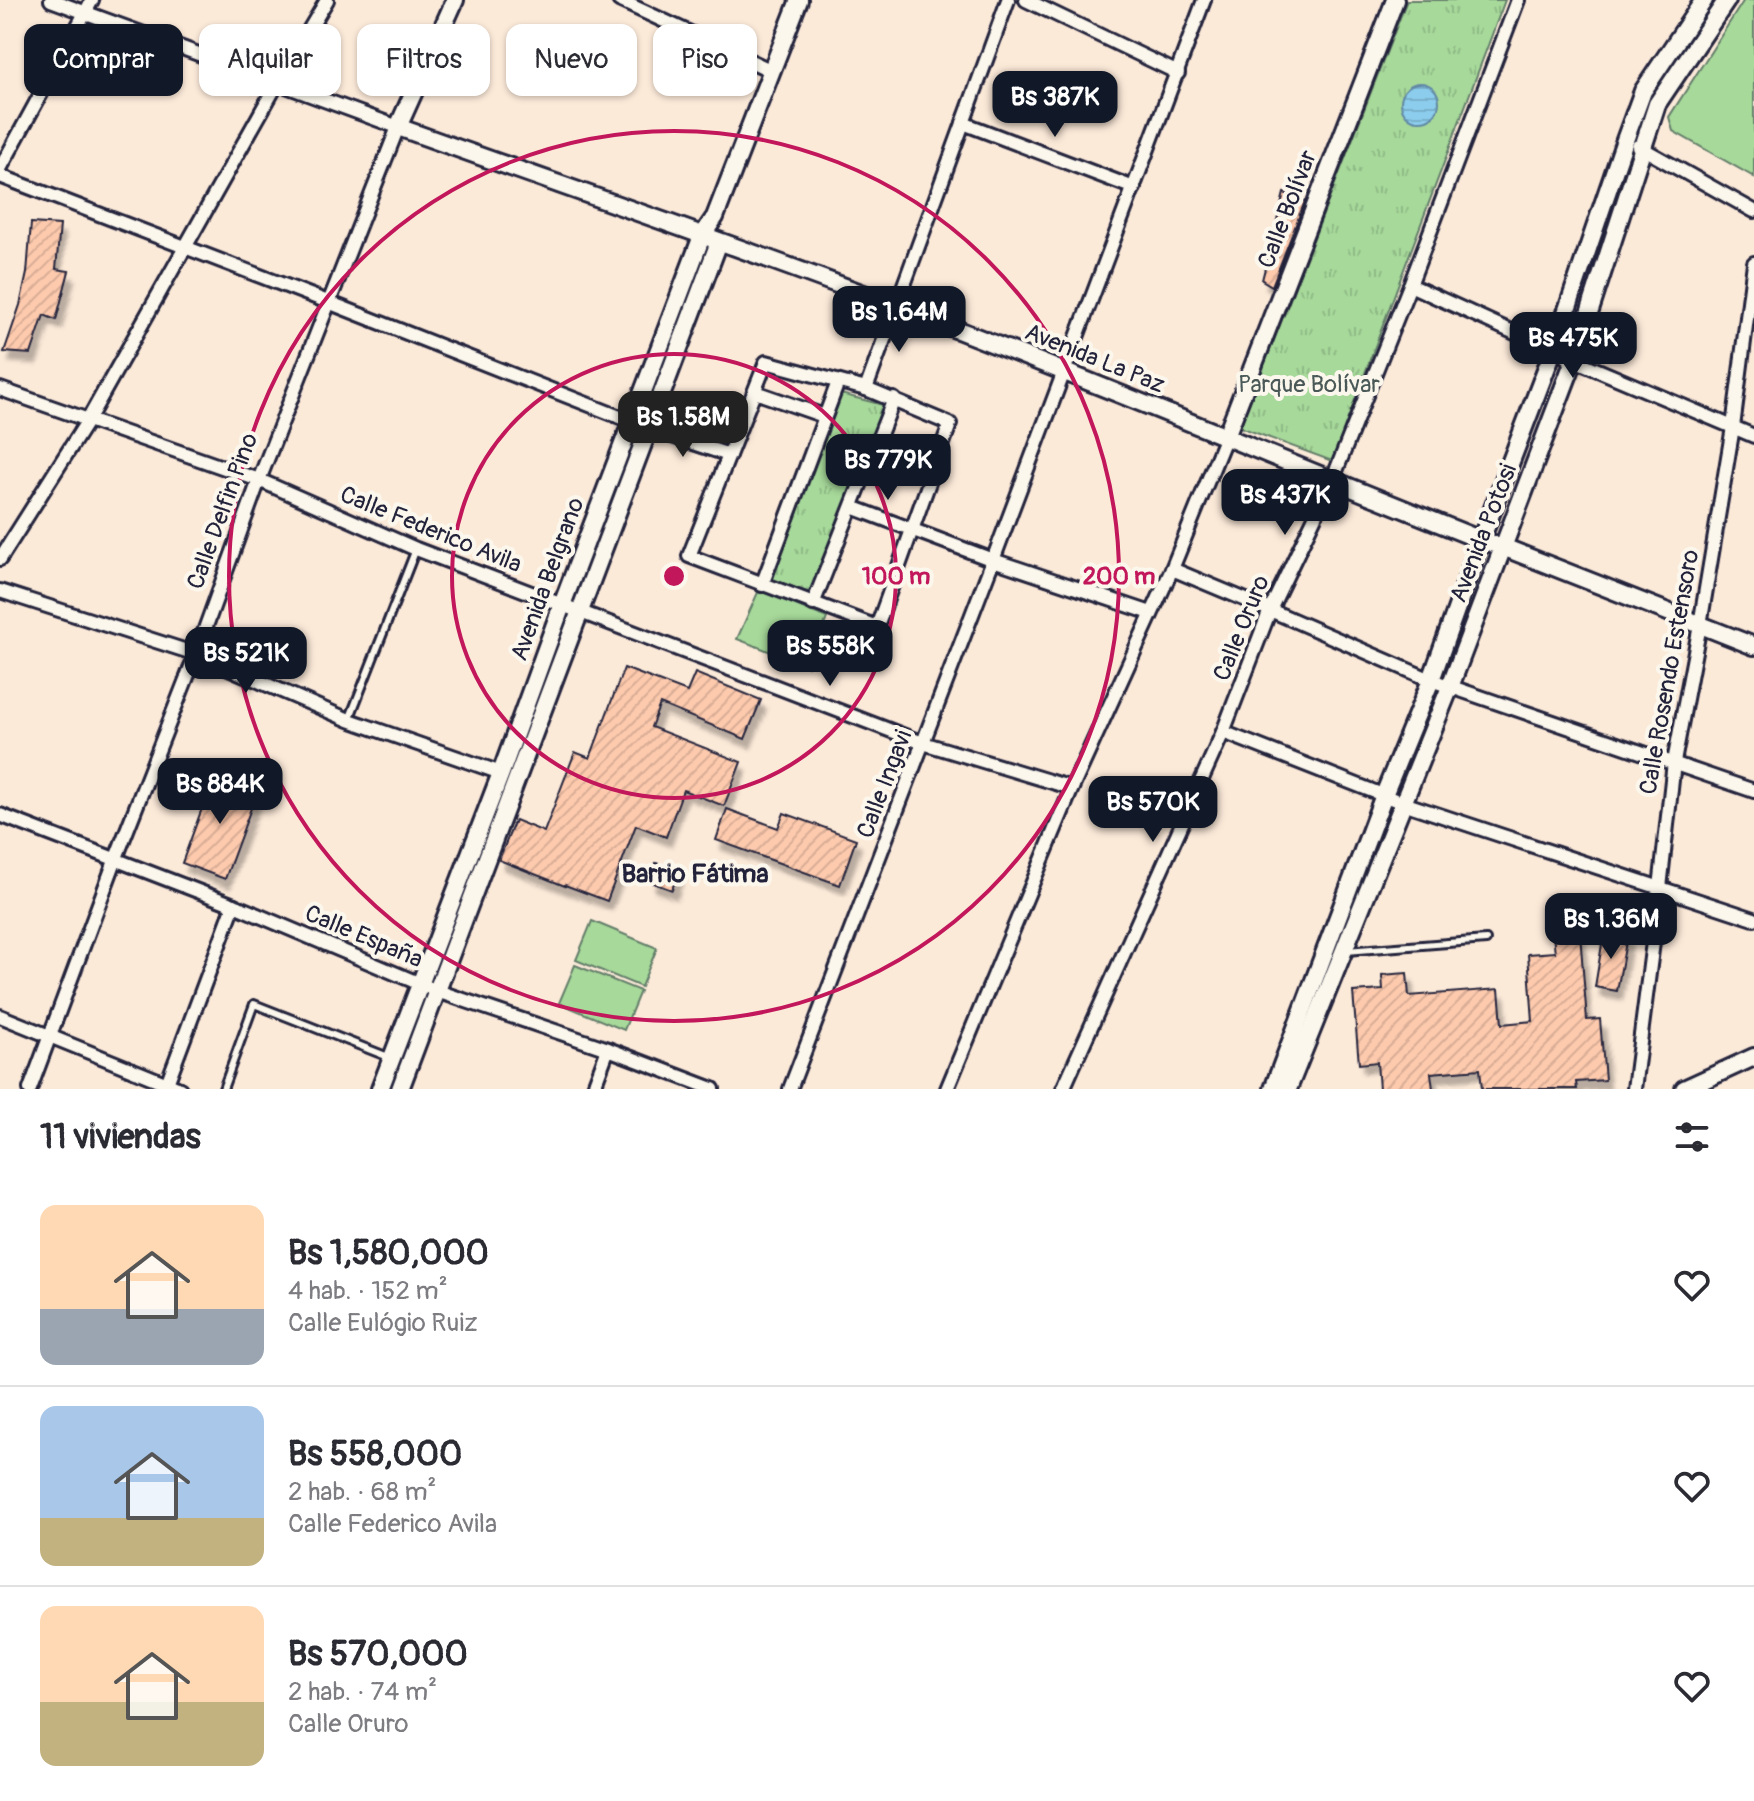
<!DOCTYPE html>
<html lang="es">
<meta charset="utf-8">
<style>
:root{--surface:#fff;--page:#f7f7f7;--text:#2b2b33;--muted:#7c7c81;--line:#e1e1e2;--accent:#111827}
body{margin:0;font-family:Pangolin,sans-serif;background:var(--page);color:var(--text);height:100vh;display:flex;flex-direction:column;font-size:30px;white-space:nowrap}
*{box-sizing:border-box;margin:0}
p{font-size:26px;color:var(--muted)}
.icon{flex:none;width:44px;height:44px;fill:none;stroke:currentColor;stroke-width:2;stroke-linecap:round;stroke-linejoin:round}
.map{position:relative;height:1089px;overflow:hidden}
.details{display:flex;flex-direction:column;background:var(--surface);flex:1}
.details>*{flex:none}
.banner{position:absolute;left:24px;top:24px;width:800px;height:72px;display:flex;gap:16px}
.price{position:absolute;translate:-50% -68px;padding:0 18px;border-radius:16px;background:var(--accent);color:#fff;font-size:26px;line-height:52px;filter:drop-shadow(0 2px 4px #0008)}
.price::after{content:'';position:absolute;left:50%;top:48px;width:24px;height:18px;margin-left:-12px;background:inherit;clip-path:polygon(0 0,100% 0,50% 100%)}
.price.current{background:#222;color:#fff}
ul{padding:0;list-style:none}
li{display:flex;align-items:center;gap:24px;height:200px;padding:0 40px}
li+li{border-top:2px solid var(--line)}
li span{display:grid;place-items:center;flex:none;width:224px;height:160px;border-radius:16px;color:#555}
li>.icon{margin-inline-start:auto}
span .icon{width:96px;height:96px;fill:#fffc;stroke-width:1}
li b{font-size:34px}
h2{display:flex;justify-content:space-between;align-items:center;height:96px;padding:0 40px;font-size:34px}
.chip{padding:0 28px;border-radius:16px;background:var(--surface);box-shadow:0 2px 6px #0004;font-size:28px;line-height:72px}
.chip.current{background:var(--accent);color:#fff}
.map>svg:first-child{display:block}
</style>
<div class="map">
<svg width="1754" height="1089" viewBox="0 0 1754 1089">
<defs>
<pattern id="park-tufts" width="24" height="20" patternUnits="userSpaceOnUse" patternTransform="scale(2)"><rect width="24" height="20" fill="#a7d99a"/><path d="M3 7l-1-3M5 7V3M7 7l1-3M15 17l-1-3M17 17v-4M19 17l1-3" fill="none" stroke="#8fba86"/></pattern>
<pattern id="water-rules" width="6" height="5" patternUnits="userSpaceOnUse" patternTransform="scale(2)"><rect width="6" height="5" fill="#8ccded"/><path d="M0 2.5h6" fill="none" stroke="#78b0cc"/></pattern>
<pattern id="building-hatch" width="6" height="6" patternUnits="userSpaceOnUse" patternTransform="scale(2)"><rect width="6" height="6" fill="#fdcaad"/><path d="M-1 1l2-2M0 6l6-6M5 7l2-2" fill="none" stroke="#d9ad96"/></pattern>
<filter id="shadow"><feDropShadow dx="5" dy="9" stdDeviation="2" flood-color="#0004"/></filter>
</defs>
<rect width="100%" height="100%" fill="#fcead9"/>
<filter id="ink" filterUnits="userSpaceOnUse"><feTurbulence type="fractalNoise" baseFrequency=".0125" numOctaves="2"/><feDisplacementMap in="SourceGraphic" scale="16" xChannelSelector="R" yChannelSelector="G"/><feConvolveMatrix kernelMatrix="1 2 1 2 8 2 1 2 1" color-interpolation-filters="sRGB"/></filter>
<g filter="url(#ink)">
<g fill="#a7d99a" stroke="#647e6a" stroke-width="2">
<path d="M1744,0H1754V177L1673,131L1669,117Z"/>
<path d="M759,590L827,618L808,666L737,639Z"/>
<path d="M592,921L657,948L641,987L576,960Z"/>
<path d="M575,965L640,991L624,1030L559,1003Z"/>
</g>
<g fill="url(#park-tufts)" stroke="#647e6a" stroke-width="2">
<path d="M1407,0H1505L1332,461L1240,427Z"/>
<path d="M841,394L883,405L812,600L766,583Z"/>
</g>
<circle fill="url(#water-rules)" stroke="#6289a6" stroke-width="2" cx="1420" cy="102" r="19"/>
<g fill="url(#building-hatch)" stroke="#22223b" stroke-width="2" filter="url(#shadow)">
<path d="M1284,193L1305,201L1272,286L1262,280Z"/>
<path d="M31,223L60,225L56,269L69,271L56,320L44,315L31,354L4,352L20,305L27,273Z"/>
<path d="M624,668L687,692L695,673L761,700L745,739L660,704L651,727L741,762L724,806L683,790L666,837L636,825L607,901L565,885V886L499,860L515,820L544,832L575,752L590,758Z"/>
<path d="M215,773L258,789L225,879L182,863Z"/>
<path d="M727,809L778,828L784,813L856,839L840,885L716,840Z"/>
<path d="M656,863L678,871L672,890L650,882Z"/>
<path d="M1604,932L1627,936L1617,991L1595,987Z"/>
<path d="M1580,934L1587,1020L1600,1019L1605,1080L1576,1082L1577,1089H1482L1480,1069L1431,1073L1433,1089H1379L1377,1062L1359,1064L1353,992L1383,990L1382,975L1407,973L1409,996L1499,989L1502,1024L1533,1021L1528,954L1555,952L1553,936Z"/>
</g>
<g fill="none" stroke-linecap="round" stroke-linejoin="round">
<g stroke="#22223b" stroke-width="12">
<g id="lane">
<path d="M349,720L416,549"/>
<path d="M1346,951L1486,940"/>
<path d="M223,1089L254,1004L391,1058"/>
</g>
</g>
<g stroke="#22223b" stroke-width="18">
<g id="street">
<path d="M619,0L772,71"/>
<path d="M1026,0L1178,73"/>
<path d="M963,123L1134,188"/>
<path d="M1638,146L1754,211"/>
<path d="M0,169L92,0"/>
<path d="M0,176L328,302L648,428L729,455"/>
<path d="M1410,285L1574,360L1754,436"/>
<path d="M766,362L866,389L950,424L877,627L689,556Z"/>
<path d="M0,389L259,480L416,549L923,743L1072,788"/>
<path d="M866,389L1008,0"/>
<path d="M755,392L824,416"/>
<path d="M852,507L993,560L1151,613"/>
<path d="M0,559L88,420L278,82L327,0"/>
<path d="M1172,569L1270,610L1431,680L1754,791"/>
<path d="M762,585L838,382"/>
<path d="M0,591L196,654L349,720L501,773"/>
<path d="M813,604L894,399"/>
<path d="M1223,732L1403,803L1754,919"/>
<path d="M0,815L234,905L437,991L608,1049L713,1089"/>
<path d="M0,1016L180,1089"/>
<path d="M30,1089L116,858L196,654L259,480L398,127L51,0"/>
<path d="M165,1089L234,905"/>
<path d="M593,1089L608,1049"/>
<path d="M790,1089L993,560L1204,0"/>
<path d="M947,1089L1072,788L1172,569L1226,436"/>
<path d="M1063,1089L1223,732L1270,610L1332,481L1410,285L1518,0"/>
<path d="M1634,1089L1660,888L1674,762L1700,625L1733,427L1754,263"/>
</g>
</g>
<g stroke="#22223b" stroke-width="22">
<g id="secondary">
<path d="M455,0L398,127C565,187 733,244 898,307C1094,381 1287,463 1481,540L1503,547L1754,646"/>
<path d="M1226,436L1395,0"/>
<path d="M380,1089L501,773L562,605L702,236L715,217L799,0"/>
<path d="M400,1089L719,242"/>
<path d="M1273,1089L1384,795L1431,680L1481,540L1553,351L1625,140L1643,91L1704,0"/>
<path d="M1288,1089L1450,687L1574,360L1657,104L1727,0"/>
<path d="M1684,1089L1754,1057"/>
</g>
</g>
<use href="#lane" stroke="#fbf7ec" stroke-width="6"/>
<use href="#street" stroke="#fbf7ec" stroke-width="12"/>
<use href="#secondary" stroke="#fbf7ec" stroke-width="16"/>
</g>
</g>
<g fill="none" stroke="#c2185b" stroke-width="4">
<circle cx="674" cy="576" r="222"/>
<circle cx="674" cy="576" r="445"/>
</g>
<g text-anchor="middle" stroke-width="8" stroke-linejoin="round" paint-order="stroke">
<g font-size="24" fill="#22223b" stroke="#fbf7ec">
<text transform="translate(1287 209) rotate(-69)" y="8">Calle Bolívar</text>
<text transform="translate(1095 358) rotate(22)" y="8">Avenida La Paz</text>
<text transform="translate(222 511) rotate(-70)" y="8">Calle Delfin Pino</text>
<text transform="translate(431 529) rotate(22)" y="8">Calle Federico Avila</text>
<text transform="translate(1483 533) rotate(-69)" y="8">Avenida Potosi</text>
<text transform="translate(547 579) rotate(-70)" y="8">Avenida Belgrano</text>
<text transform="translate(1241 628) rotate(-68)" y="8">Calle Oruro</text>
<text transform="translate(1669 672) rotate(-80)" y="8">Calle Rosendo Estensoro</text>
<text transform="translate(884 784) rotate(-69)" y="8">Calle Ingavi</text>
<text transform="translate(364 936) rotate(23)" y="8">Calle España</text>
</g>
<g font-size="24" fill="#4a5958" stroke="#fbf7ec">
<text x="1309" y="392">Parque Bolívar</text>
</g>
<g font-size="26" font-weight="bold" fill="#22223b" stroke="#fbf7ec">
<text x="695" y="882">Barrio Fátima</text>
</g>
</g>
<circle cx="674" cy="576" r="12" fill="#c2185b" stroke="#fbf7ec" stroke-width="4"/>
<g font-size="24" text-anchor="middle" font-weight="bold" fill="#c2185b" stroke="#fbf7ec" stroke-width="8" stroke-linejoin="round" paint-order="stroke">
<text x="896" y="584">100 m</text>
<text x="1119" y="584">200 m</text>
</g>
</svg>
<b class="price" style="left:1055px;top:139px">Bs 387K</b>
<b class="price" style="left:899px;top:354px">Bs 1.64M</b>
<b class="price" style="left:1573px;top:380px">Bs 475K</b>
<b class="price current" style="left:683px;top:459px">Bs 1.58M</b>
<b class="price" style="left:888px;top:502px">Bs 779K</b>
<b class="price" style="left:1285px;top:537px">Bs 437K</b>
<b class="price" style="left:830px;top:688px">Bs 558K</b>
<b class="price" style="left:246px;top:695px">Bs 521K</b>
<b class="price" style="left:220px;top:826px">Bs 884K</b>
<b class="price" style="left:1153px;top:844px">Bs 570K</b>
<b class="price" style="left:1611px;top:961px">Bs 1.36M</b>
<div class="banner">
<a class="chip current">Comprar</a>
<a class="chip">Alquilar</a>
<a class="chip">Filtros</a>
<a class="chip">Nuevo</a>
<a class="chip">Piso</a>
</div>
</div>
<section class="details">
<h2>11 viviendas<svg class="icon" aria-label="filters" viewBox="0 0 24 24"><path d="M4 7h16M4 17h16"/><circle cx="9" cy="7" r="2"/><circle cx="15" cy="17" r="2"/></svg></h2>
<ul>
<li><span style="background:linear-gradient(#ffd9b3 65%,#9aa5b1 0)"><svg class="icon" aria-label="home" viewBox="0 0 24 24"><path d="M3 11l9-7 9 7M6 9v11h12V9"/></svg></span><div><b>Bs 1,580,000</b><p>4 hab. · 152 m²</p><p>Calle Eulógio Ruiz</p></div><svg class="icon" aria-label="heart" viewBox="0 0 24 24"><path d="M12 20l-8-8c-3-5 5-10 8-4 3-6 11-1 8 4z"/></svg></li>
<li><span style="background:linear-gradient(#a9c7e8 70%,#c2b280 0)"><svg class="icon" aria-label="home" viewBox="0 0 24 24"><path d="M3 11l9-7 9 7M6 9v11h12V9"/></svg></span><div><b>Bs 558,000</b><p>2 hab. · 68 m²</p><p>Calle Federico Avila</p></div><svg class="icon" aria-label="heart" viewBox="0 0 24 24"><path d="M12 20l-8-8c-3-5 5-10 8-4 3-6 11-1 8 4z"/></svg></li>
<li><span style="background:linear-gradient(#ffd9b3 60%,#c2b280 0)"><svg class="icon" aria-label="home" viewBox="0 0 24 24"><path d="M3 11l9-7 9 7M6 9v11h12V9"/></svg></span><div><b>Bs 570,000</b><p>2 hab. · 74 m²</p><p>Calle Oruro</p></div><svg class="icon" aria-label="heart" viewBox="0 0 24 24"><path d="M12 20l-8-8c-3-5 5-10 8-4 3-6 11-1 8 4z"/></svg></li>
</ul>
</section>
